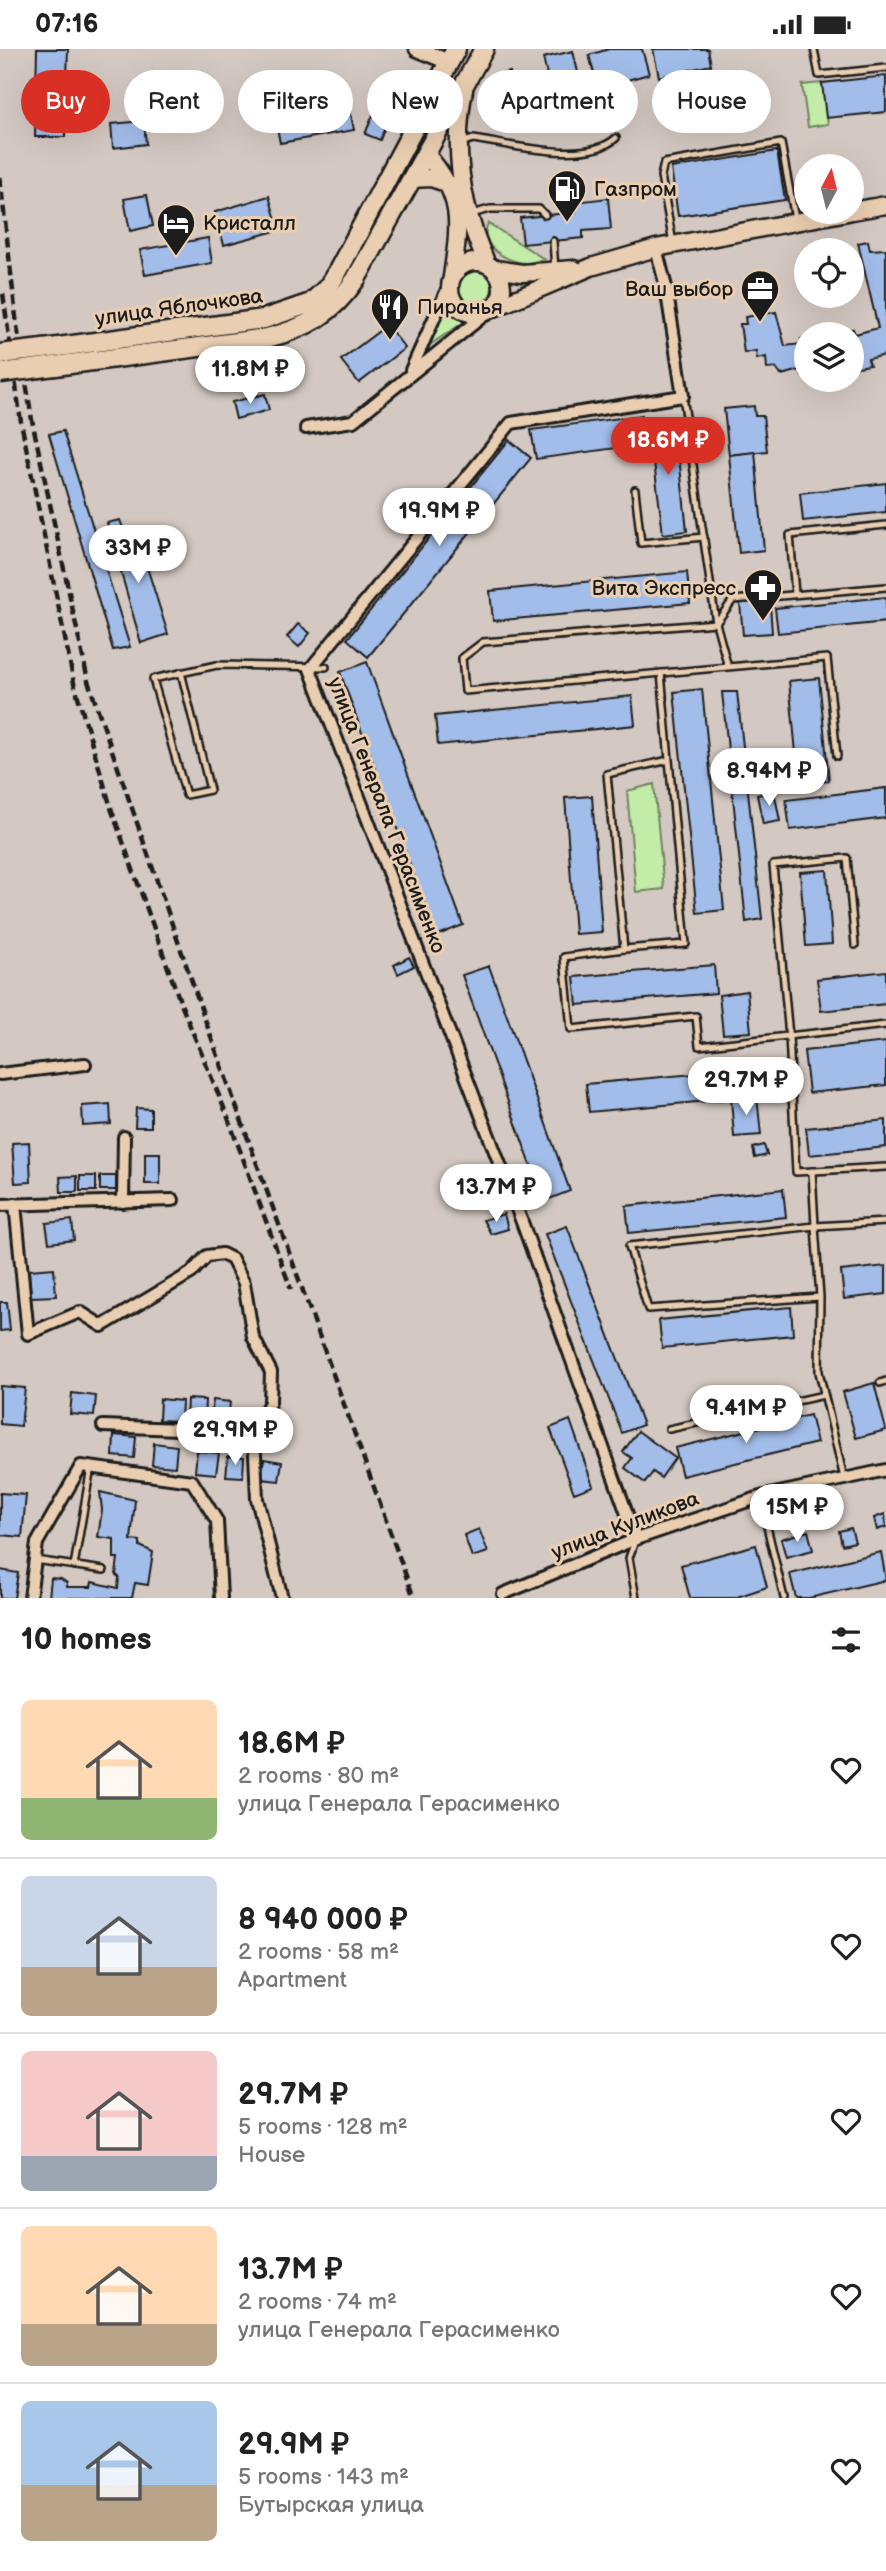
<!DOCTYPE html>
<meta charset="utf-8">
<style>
:root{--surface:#fff;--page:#f6f6f6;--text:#222;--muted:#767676;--line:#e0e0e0;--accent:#d93025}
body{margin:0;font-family:"Balsamiq Sans",sans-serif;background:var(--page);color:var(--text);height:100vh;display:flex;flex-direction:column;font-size:26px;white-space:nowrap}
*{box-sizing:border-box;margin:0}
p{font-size:23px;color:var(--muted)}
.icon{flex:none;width:38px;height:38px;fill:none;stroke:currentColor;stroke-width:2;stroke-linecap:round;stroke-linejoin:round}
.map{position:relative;height:1549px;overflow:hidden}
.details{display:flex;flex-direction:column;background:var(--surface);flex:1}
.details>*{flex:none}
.banner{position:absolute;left:21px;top:21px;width:845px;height:63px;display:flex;gap:14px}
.needle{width:46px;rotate:7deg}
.controls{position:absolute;left:794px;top:105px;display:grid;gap:14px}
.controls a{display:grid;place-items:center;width:70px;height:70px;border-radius:50%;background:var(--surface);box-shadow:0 7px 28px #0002;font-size:35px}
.price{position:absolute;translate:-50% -60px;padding:0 16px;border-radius:24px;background:#fff;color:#222;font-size:23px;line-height:46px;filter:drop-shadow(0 2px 4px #0008)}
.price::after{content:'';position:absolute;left:50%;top:42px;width:21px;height:16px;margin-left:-10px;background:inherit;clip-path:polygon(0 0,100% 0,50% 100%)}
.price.current{background:var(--accent);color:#fff}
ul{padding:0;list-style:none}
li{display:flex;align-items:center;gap:21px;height:175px;padding:0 21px}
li+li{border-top:2px solid var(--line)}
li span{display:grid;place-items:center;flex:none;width:196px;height:140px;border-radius:10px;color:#555}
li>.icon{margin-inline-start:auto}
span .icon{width:84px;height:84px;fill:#fffc;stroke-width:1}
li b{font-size:30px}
h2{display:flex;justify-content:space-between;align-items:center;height:84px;padding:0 21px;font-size:30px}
.chip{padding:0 24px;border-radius:32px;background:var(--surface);box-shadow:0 7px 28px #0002;font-size:24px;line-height:63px}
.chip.current{background:var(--accent);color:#fff}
.status{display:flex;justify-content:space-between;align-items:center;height:49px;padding:0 35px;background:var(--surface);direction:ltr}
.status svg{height:19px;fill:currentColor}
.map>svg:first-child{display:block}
</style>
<div class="status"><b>07:16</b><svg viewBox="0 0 49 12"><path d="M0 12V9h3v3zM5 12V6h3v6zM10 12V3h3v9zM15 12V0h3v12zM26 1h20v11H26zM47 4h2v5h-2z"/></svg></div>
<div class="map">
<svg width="886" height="1549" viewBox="0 0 886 1549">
<rect width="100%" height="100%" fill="#d4c9c2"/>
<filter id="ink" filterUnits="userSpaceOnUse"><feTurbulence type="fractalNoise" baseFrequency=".0143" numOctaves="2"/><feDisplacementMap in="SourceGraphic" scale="14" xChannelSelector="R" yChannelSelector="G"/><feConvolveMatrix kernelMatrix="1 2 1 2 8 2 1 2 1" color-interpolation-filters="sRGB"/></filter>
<g filter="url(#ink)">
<g fill="#c2eca7" stroke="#6f8462" stroke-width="2">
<path d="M822,34L828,75L808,78L802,36Z"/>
<path d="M488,174L544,210C539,211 532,214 526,214C507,213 477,197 488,174Z"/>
<circle cx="475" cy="238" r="17"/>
<path d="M447,252L459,266L470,269L428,297Z"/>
<path d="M654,735L664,840L636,843L627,742Z"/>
</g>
<g fill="#a2bdea" stroke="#1c1c1c" stroke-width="2">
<path d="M37,0H68L65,88H35Z"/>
<path d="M609,0H642L649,25L598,39L589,6Z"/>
<path d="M653,0H708L711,16L659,28Z"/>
<path d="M573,2L580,32L550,39L543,9Z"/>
<path d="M510,23L514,43L496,47L491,27Z"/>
<path d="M886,27V63L826,69L822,34Z"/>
<path d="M349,55L354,81L280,94L275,68Z"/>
<path d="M376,59L390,64L380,91L365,85Z"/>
<path d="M144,72L146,95L113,99L111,75Z"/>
<path d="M777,102L785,151L678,167L671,119Z"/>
<path d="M147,146L153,177L130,182L124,150Z"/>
<path d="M269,147L279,181L224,196L215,163Z"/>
<path d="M608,149L611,180L583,182V189L523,195L520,169L576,163L575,153Z"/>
<path d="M208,189L212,214L145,226L140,201Z"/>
<path d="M868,192L870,201L886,200V306L868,310L870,316L852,319V285L837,283L853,280L855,285L878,279L858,194Z"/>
<path d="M776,263L785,297L802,295L801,290L807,289V326L802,327L801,321L781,326L776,319L767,320L766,308L757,310L756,302L744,304L740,275H746L745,268Z"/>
<path d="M387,276L405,299L359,334L341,311Z"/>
<path d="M265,345L269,361L236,370L232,353Z"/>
<path d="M754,357L755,367H763L767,402L729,406L724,360Z"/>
<path d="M642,366L646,395L536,410L531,381Z"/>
<path d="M663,371L676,380L687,482L663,485L649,373Z"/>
<path d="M63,382L130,598L113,601L49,385Z"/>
<path d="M509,391L531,409L368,608L347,590Z"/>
<path d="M755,403L764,501L739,504L729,406Z"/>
<path d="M886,434V463L803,472L800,444Z"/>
<path d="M120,471L127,490L133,489L136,501L141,499L168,585L141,594L107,474Z"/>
<path d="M687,523L690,554L493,572L490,542Z"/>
<path d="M886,548V573L778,584L775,559Z"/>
<path d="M765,552V556H770L772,584L743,586L740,554Z"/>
<path d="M298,575L310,584L299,598L287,588Z"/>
<path d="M367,613L463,876L436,887L340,623Z"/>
<path d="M819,629L829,732L799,735L789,632Z"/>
<path d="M702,640L724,861L697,864L674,643Z"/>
<path d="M722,643H737L762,870L746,873Z"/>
<path d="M632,647L635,676L438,696L435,667Z"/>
<path d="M886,739V769L790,781L786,751Z"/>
<path d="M774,742L780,772L763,775L757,746Z"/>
<path d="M592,747L602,883L575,885L565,749Z"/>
<path d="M827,821L832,895L806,897L800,823Z"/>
<path d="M409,908L414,917L398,925L394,916Z"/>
<path d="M714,916L716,944L577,956L574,928Z"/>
<path d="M489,917L570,1142L544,1152L462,926Z"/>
<path d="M886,922V955L821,962L817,930Z"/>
<path d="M747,942L751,983L723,985L719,946Z"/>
<path d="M886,993V1036L809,1044L804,1002Z"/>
<path d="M726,1022L729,1050L589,1063L586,1035Z"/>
<path d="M757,1047L761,1086L734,1088L731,1049Z"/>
<path d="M110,1055L111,1075L83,1077L82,1057Z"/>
<path d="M136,1059L151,1060V1078H135Z"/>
<path d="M886,1071V1098L809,1106L806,1079Z"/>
<path d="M29,1093L31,1133L15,1134L12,1094Z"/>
<path d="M764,1096L767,1106L755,1109L753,1099Z"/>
<rect x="145" y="1104" width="15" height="31"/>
<path d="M77,1127V1143H61L60,1128Z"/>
<rect x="80" y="1127" width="16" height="15"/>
<rect x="100" y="1127" width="16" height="14"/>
<path d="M783,1140L786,1168L629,1184L626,1157Z"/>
<path d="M504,1165L508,1180L491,1185L483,1171Z"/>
<path d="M72,1171L74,1191L49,1194L46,1174Z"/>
<path d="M567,1177L643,1376L622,1384L545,1185Z"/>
<path d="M886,1217V1245L844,1250L841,1222Z"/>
<path d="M54,1219L56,1247L31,1248L29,1221Z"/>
<path d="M0,1253H7L10,1281L0,1282Z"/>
<path d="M791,1258L793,1286L662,1299L659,1271Z"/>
<path d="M874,1334L886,1381L856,1389L843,1343Z"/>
<path d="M0,1337L25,1339L21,1377L0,1375Z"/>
<path d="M72,1344L96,1347L94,1367L70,1365Z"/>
<path d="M160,1350L182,1352L181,1372L159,1371Z"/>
<path d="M187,1350L205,1351L204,1373L186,1372Z"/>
<path d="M213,1351L230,1353L228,1373L211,1372Z"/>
<path d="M810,1366L817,1394L682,1427L675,1399Z"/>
<path d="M570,1371L593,1437L574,1444L550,1379Z"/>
<path d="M638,1382L675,1409L661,1429L653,1423L645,1434L625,1419L632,1409L623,1403Z"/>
<path d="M114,1386L136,1388L134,1409L113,1407Z"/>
<path d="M154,1394L177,1397L175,1418L152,1416Z"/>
<path d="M197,1402L219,1404L216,1425L195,1423Z"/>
<path d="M228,1407L244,1408L243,1428L226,1427Z"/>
<path d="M264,1410L282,1413L279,1432L261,1430Z"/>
<path d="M100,1443L135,1451L131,1491L140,1492V1497L153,1503L148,1536L135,1534L132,1549H49L51,1529L61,1530L67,1534V1538H91L92,1533L118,1539L119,1528L116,1526L118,1509H114V1490L98,1488L102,1461Z"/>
<path d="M0,1444L26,1446L22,1488L0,1486Z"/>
<path d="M885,1465L886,1478L877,1481L874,1469Z"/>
<path d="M851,1479L855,1493L842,1496L839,1482Z"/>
<path d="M479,1480L488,1503L472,1508L464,1486Z"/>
<path d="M808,1482L813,1501L786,1508L781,1490Z"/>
<path d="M756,1496L767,1538L734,1549H690L681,1516Z"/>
<path d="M881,1503L886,1531L809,1549H796L790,1525Z"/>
<path d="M0,1521L18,1524L14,1549H0Z"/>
</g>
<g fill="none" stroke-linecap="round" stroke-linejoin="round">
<g stroke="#1c1c1c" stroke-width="10">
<g id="service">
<path d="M814,0L819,26L886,19"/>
<path d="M461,94L473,90C509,95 587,116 616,89"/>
<path d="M471,165L490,160H539L545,166"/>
<path d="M553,192L555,221"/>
<path d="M673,194L661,127L664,114L781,94L795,170"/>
<path d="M683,347L716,574L733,551L886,538"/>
<path d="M635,441L641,494L704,488"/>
<path d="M795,545L790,486L886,476"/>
<path d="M728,618L716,574L483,593L462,609L465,642L827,609L837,707"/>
<path d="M181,623L210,741L186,746L153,630L217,616L326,618"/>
<path d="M661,624L686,895L624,900L607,725L669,711"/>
<path d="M855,896L847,809L773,816L789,987L796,1123L886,1118"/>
<path d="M624,900L564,908L571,980L696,967L699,997L886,976"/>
<path d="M812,1122L815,1177L886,1173"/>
<path d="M820,1248L648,1260L629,1197L815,1177L820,1248L819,1323L844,1429"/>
<path d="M880,1334L886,1332"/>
<path d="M669,1380L824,1346"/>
<path d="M760,1448L784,1549"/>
<path d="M635,1492L629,1509L636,1549"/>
<path d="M35,1511L104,1521"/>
<path d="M74,1517L91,1418"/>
</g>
</g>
<g stroke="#1c1c1c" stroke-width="16">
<g id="minor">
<path d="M411,321L450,234"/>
<path d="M306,379L353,372L488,263"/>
<path d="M0,1025L85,1015"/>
<path d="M123,1153L124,1088"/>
<path d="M15,1155L28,1285L80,1263L102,1277L191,1224L207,1207L222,1205L232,1210L244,1234L253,1288L271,1323L270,1353L254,1383"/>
<path d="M0,1156L173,1151"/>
<path d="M103,1377L254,1383"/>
<path d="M254,1383L257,1450L282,1549"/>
<path d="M636,1490L522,1173L310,620L511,374L683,347L666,238L656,199"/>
<path d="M503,1545L636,1490L760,1448L886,1421"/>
<path d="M30,1549L37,1494L81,1417L192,1432L217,1472L221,1549"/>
</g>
</g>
<g stroke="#1c1c1c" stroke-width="19">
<path id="tertiary" d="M417,0L449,13"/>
</g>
<g stroke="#1c1c1c" stroke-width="21">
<g id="secondary">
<path d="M464,41C452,100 462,160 487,215"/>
<path d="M425,104C464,147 460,173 452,228"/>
<path d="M411,130L431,129L449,135"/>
<path d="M852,162L886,156"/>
<circle cx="476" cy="239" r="26"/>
<path d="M495,220L522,224L574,220"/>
<path d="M494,259L591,218L656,199L848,163"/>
</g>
</g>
<g stroke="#1c1c1c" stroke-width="23">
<g id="primary">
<path d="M51,299L264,270L311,254L328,238L339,220L456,0"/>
<path d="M55,317L267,289C307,279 332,265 356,230L484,0"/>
</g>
</g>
<use href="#service" stroke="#eaceb1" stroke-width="5"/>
<use href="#minor" stroke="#eaceb1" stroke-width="10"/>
<use href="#tertiary" stroke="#eaceb1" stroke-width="14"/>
<use href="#secondary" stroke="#eaceb1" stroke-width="16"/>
<use href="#primary" stroke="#eaceb1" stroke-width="18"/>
<g stroke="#1c1c1c" stroke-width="4.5" stroke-dasharray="10 5" stroke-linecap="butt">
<path d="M0,128L17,277L32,371L88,632L209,982L414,1549"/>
<path d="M3,245L21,373L74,634L112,762L181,955L227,1066L291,1240"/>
</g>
<g stroke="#1c1c1c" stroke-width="23" stroke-linecap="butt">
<g id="primary-bridge">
<path d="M0,305L51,299"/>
<path d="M0,324L55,317"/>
</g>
</g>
<use href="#primary-bridge" stroke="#eaceb1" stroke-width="18"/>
</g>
</g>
<defs>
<g id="fuel-pin" transform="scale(2.0125)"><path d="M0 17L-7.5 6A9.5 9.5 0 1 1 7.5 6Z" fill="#1c1c1c" stroke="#eaceb1"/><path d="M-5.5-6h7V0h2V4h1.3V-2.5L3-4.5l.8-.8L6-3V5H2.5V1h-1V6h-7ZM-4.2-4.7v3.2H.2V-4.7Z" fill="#fff"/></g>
<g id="hotel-pin" transform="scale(2.0125)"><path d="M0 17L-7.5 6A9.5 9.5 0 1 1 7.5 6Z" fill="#1c1c1c" stroke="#eaceb1"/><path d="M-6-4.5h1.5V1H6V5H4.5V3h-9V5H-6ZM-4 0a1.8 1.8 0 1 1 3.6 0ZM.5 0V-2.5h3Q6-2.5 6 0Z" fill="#fff"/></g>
<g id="office-pin" transform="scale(2.0125)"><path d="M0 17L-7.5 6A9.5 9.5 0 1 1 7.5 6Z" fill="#1c1c1c" stroke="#eaceb1"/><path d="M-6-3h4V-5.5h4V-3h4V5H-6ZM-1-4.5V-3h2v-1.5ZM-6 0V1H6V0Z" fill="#fff"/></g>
<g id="restaurant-pin" transform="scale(2.0125)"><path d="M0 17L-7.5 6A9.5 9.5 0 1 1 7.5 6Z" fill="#1c1c1c" stroke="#eaceb1"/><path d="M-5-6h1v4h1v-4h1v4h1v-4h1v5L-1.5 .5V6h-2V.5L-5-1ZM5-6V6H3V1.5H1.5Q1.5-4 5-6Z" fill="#fff"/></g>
<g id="pharmacy-pin" transform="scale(2.0125)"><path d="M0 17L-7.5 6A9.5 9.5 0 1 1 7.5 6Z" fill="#1c1c1c" stroke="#eaceb1"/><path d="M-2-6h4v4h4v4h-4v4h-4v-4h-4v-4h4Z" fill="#fff"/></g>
</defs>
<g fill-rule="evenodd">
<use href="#fuel-pin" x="567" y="140"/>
<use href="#hotel-pin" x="176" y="174"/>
<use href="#office-pin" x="760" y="240"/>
<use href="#restaurant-pin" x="390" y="258"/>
<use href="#pharmacy-pin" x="763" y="539"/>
</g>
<g text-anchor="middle" stroke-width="6" stroke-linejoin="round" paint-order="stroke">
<g font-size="21" fill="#1c1c1c" stroke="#eaceb1" text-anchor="start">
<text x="594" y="147">Газпром</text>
<text x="203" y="181">Кристалл</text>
<text x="733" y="247" text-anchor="end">Ваш выбор</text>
<text x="417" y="265">Пиранья</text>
<text x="736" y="546" text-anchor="end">Вита Экспресс</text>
</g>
<g font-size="21" fill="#1c1c1c" stroke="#eaceb1">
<text transform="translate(179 258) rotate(-8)" y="7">улица Яблочкова</text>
<text transform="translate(387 766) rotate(69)" y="7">улица Генерала Герасименко</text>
<text transform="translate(625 1476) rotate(-21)" y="7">улица Куликова</text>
</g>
</g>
</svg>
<div class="controls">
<a><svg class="needle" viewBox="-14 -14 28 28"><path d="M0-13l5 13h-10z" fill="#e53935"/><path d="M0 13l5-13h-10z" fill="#767676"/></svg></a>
<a><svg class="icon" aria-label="locate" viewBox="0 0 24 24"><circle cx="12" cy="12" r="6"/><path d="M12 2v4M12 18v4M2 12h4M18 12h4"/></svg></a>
<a><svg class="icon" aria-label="layers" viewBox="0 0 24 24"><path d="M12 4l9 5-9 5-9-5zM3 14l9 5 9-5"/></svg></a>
</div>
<b class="price" style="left:250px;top:357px">11.8M ₽</b>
<b class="price current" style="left:668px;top:428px">18.6M ₽</b>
<b class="price" style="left:439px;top:499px">19.9M ₽</b>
<b class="price" style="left:138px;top:536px">33M ₽</b>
<b class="price" style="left:769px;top:759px">8.94M ₽</b>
<b class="price" style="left:746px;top:1068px">29.7M ₽</b>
<b class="price" style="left:496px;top:1175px">13.7M ₽</b>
<b class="price" style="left:746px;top:1396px">9.41M ₽</b>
<b class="price" style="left:235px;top:1418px">29.9M ₽</b>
<b class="price" style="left:797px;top:1495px">15M ₽</b>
<div class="banner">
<a class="chip current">Buy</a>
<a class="chip">Rent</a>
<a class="chip">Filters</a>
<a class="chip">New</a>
<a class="chip">Apartment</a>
<a class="chip">House</a>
</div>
</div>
<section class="details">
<h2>10 homes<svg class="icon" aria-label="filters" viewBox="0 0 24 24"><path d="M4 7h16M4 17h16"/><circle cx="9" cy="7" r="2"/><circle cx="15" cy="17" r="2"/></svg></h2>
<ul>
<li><span style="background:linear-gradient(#ffd9b3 70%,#8fb573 0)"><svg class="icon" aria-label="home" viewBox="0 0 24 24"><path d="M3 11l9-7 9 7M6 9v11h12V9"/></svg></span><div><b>18.6M ₽</b><p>2 rooms · 80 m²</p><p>улица Генерала Герасименко</p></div><svg class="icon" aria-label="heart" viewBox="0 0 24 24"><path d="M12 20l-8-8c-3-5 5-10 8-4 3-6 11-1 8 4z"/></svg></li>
<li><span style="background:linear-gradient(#c9d6e8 65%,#b9a48a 0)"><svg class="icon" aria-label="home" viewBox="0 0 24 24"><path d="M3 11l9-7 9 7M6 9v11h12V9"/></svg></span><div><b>8 940 000 ₽</b><p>2 rooms · 58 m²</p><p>Apartment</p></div><svg class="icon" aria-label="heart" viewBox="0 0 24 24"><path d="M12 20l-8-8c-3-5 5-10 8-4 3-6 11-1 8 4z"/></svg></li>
<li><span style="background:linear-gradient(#f6c9c9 75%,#9aa5b1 0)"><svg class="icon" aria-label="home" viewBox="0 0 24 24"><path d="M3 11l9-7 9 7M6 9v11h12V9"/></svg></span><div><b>29.7M ₽</b><p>5 rooms · 128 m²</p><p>House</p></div><svg class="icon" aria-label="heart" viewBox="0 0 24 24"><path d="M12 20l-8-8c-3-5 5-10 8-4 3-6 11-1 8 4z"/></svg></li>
<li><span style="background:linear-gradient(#ffd9b3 70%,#b9a48a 0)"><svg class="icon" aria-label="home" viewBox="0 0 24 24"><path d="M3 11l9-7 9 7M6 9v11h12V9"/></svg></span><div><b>13.7M ₽</b><p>2 rooms · 74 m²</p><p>улица Генерала Герасименко</p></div><svg class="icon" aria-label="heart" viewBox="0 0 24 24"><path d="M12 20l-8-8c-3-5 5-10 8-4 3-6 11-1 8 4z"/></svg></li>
<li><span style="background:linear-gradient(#a9c7e8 60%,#b9a48a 0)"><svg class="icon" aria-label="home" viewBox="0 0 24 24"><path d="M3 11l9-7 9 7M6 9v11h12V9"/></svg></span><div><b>29.9M ₽</b><p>5 rooms · 143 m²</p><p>Бутырская улица</p></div><svg class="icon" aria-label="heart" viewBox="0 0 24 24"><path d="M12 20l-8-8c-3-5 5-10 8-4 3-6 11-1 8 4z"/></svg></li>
</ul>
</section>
